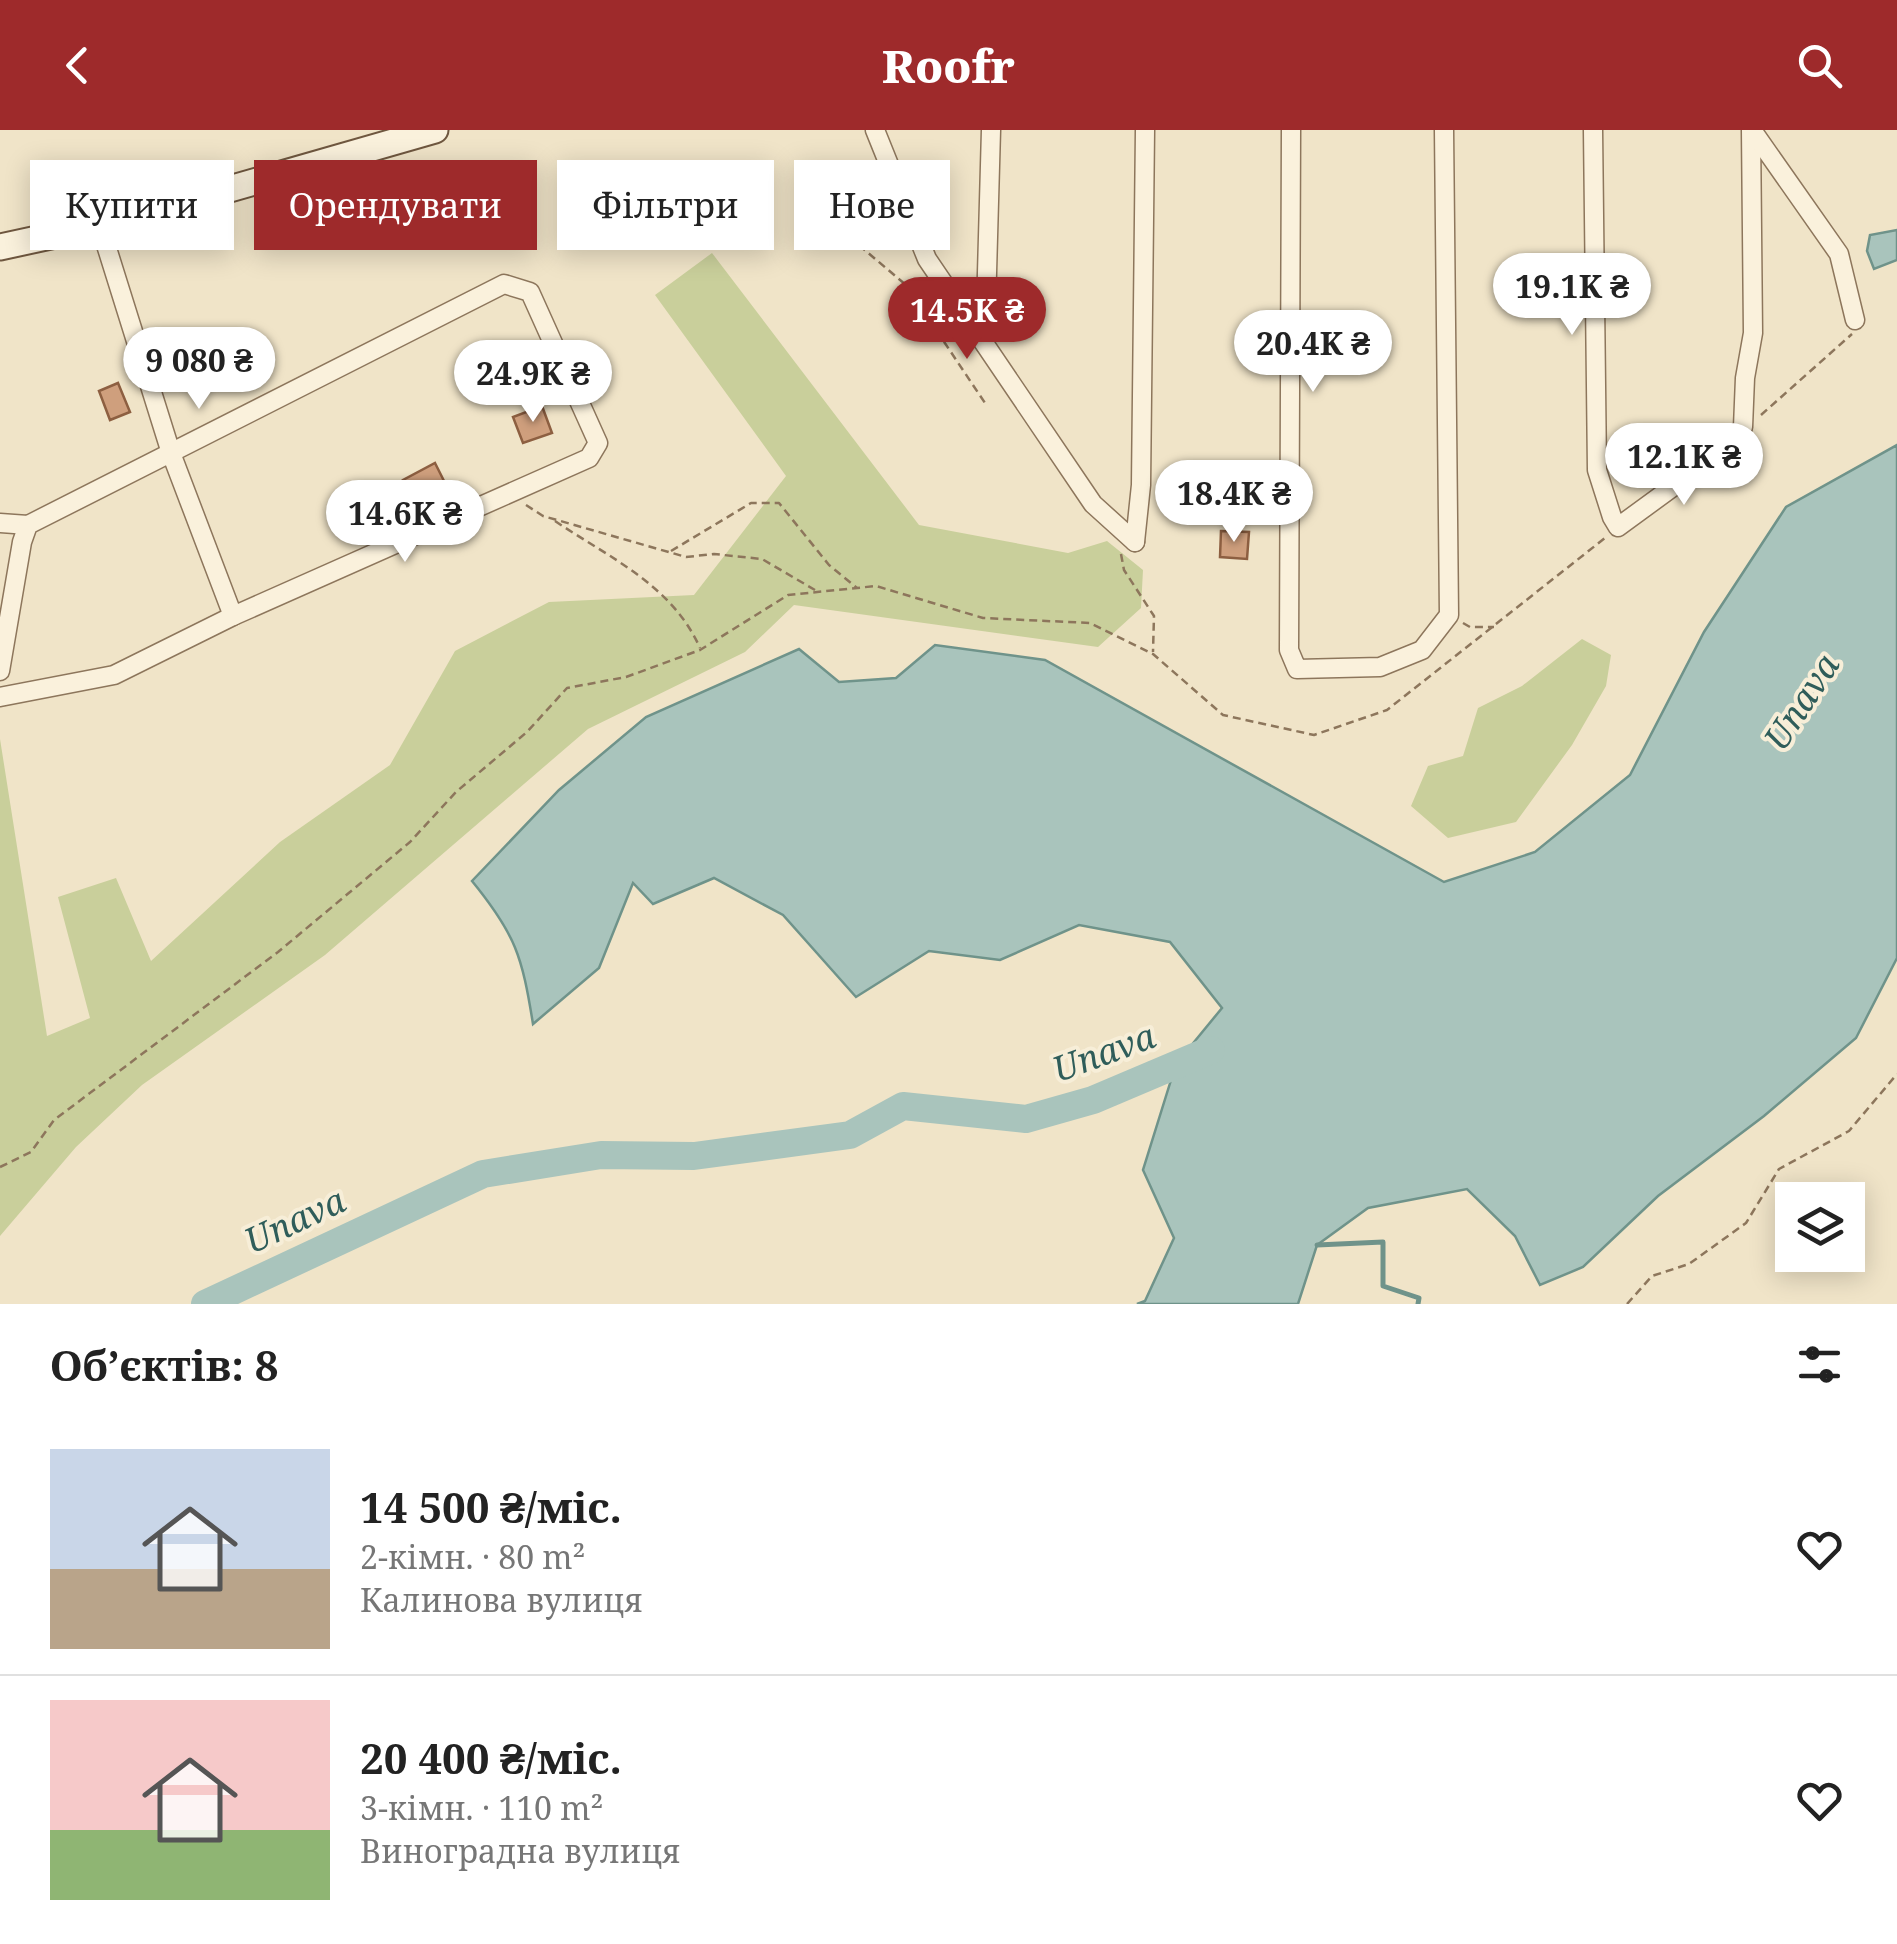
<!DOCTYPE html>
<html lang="uk">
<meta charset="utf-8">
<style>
:root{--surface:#fff;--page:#f6f6f6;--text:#222;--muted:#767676;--line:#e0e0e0;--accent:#9e2a2b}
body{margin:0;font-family:"Noto Serif",serif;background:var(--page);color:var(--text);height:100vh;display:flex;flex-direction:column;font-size:38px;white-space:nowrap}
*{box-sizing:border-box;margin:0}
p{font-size:32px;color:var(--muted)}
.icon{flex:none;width:55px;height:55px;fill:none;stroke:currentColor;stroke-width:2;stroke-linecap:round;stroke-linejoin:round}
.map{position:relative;height:1174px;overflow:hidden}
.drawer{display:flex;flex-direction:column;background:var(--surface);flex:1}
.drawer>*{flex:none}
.hud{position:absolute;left:30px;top:30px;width:1000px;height:90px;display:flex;gap:20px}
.controls{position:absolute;left:1775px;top:1052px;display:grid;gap:20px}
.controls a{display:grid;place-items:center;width:90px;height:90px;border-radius:0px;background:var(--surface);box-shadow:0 5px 25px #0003;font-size:50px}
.price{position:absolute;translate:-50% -85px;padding:0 22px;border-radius:35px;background:#fff;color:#222;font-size:32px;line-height:65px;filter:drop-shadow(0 2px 5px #0008)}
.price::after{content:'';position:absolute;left:50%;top:60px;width:30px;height:22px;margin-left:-15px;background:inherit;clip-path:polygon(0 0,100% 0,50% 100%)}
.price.active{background:var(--accent);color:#fff}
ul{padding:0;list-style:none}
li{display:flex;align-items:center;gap:30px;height:250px;padding:0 50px}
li+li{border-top:2px solid var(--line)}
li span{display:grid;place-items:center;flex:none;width:280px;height:200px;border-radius:0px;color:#555}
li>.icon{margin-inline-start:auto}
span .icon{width:120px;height:120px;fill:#fffc;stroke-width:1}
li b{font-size:42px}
h2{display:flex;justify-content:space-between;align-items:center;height:120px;padding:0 50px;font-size:42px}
.pill{padding:0 35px;border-radius:0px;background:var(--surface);box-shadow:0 5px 25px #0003;font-size:35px;line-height:90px}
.pill.active{background:var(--accent);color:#fff}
header{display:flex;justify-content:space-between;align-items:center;height:130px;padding:0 50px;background:var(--accent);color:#fff;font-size:45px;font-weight:800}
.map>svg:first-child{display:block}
</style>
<header><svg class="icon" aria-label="back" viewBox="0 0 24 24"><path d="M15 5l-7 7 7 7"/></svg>Roofr<svg class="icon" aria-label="search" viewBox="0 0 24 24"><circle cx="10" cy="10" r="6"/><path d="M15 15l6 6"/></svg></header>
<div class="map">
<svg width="1897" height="1174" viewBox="0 0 1897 1174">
<rect width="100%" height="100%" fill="#f0e4c8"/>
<g fill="#c9cf9b">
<path d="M712,123L919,395L1068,423L1107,411L1143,440L1141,478L1098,517L794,475L745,522L588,599L325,825L142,955L76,1017L0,1106V609L47,906L90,888L58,767L116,748L151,831L280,712L390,635L455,521L549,472L694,465L786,346L655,165Z"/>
<path d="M1582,509L1611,525L1606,556L1572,615L1516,692L1448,708L1411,676L1428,636L1463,626L1478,578L1522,556Z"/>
</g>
<g fill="#a9c4bc" stroke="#6f938a" stroke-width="2.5">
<path d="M1897,100V130L1874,139L1867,121L1870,105Z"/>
<path d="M1897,315V828L1856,908L1764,986L1658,1066L1583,1137L1540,1155L1515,1106L1467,1059L1368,1078L1317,1115L1298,1174H1137L1145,1171L1174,1108L1143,1040L1176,934L1222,878L1170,812L1079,795L1000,830L929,821L856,867L783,785L714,748L653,774L633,753L599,838L533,894C522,826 516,805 472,751L559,660L646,587L799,519L839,552L896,548L935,515L1045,530L1444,752L1535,722L1630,645L1704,502L1786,377Z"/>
</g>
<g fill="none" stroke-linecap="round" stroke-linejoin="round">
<path stroke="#6f938a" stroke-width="5" d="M1317,1115L1383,1112V1156L1419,1168L1418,1174"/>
<path stroke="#a9c4bc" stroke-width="28" d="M205,1174L483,1044L601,1025L694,1026L850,1005L903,976L1026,989L1093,970L1211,920"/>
</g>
<g fill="#cf9f7d" stroke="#8d5f41" stroke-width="2.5">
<path d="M118,253L130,282L110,290L99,261Z"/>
<path d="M542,276L552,303L523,313L513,287Z"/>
<path d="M435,333L448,359L416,375L403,350Z"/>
<path d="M1221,401L1249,402L1247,429L1220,427Z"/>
</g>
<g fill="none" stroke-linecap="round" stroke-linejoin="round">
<g stroke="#8d765c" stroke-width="21">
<g id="street">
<path d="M875,0L927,129L1093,374L1135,412"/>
<path d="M1291,0L1289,520L1297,539L1380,537L1422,520L1449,485L1444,0"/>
<path d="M1593,0L1597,340L1612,387L1618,397L1722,321L1743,297L1745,248L1753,203L1751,0"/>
<path d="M1752,0L1839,124L1855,190"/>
<path d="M111,93L106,115L171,323L233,486"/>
<path d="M985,214L991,0"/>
<path d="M0,393L28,395"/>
<path d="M1135,412L1141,355L1145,0"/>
<path d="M0,541L22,412L28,395L504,154L530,162L598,313L589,328L233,486L114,545L0,567"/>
</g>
</g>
<g stroke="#6f573f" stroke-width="29">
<path id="secondary" d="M0,117L111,93L435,0"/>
</g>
<g stroke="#8d765c" stroke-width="2.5" stroke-dasharray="8 5" stroke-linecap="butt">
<path d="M884,72L860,98V116L906,155L987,276"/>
<path d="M1761,285L1852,204"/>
<path d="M526,375L543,386L686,427L714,424L762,429L815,460"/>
<path d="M555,391C610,428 672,455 700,518"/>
<path d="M671,421L751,373H779L829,435L857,458"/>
<path d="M1121,424L1124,440L1154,486L1153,522"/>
<path d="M1463,493L1470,497H1494"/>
<path d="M0,1037L31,1022L54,990L278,822L410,712L456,662L527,602L567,558L626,547L700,520L788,465L876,456L983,488L1090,493L1153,524L1223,585L1314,605L1387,580L1605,408"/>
<path d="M1627,1174L1652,1146L1689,1134L1746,1093L1779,1039L1849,1001L1897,944"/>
</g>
<use href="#street" stroke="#faf1dc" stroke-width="18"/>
<use href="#secondary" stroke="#faf1dc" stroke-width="25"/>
</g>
<g text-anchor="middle" stroke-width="8" stroke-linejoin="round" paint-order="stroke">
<g font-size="35" font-style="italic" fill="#2f5d5a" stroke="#f7eed8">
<text transform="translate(1802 572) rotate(-57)" y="12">Unava</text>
<text transform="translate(1104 923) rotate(-20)" y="12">Unava</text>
<text transform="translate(295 1091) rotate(-25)" y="12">Unava</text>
</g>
</g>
</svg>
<div class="controls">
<a><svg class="icon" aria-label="layers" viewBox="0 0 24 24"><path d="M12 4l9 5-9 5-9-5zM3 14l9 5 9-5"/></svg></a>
</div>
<b class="price" style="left:1572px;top:208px">19.1K ₴</b>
<b class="price active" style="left:967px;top:232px">14.5K ₴</b>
<b class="price" style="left:1313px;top:265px">20.4K ₴</b>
<b class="price" style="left:199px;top:282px">9 080 ₴</b>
<b class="price" style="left:533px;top:295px">24.9K ₴</b>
<b class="price" style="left:1684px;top:378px">12.1K ₴</b>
<b class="price" style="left:1234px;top:415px">18.4K ₴</b>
<b class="price" style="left:405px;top:435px">14.6K ₴</b>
<div class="hud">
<a class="pill">Купити</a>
<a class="pill active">Орендувати</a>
<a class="pill">Фільтри</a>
<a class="pill">Нове</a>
</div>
</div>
<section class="drawer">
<h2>Об’єктів: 8<svg class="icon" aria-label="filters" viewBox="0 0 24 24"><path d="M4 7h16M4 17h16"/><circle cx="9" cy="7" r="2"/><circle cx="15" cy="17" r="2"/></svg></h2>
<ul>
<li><span style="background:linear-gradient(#c9d6e8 60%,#b9a48a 0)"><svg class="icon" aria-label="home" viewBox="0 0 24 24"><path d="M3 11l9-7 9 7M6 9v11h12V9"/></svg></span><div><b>14 500 ₴/міс.</b><p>2-кімн. · 80 m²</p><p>Калинова вулиця</p></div><svg class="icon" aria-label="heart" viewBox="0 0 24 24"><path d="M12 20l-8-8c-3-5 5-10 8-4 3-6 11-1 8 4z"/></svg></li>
<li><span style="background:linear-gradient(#f6c9c9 65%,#8fb573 0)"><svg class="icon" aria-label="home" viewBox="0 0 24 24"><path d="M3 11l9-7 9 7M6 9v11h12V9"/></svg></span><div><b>20 400 ₴/міс.</b><p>3-кімн. · 110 m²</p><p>Виноградна вулиця</p></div><svg class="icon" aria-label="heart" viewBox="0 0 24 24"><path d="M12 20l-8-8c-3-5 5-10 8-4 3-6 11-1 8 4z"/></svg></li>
</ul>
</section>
